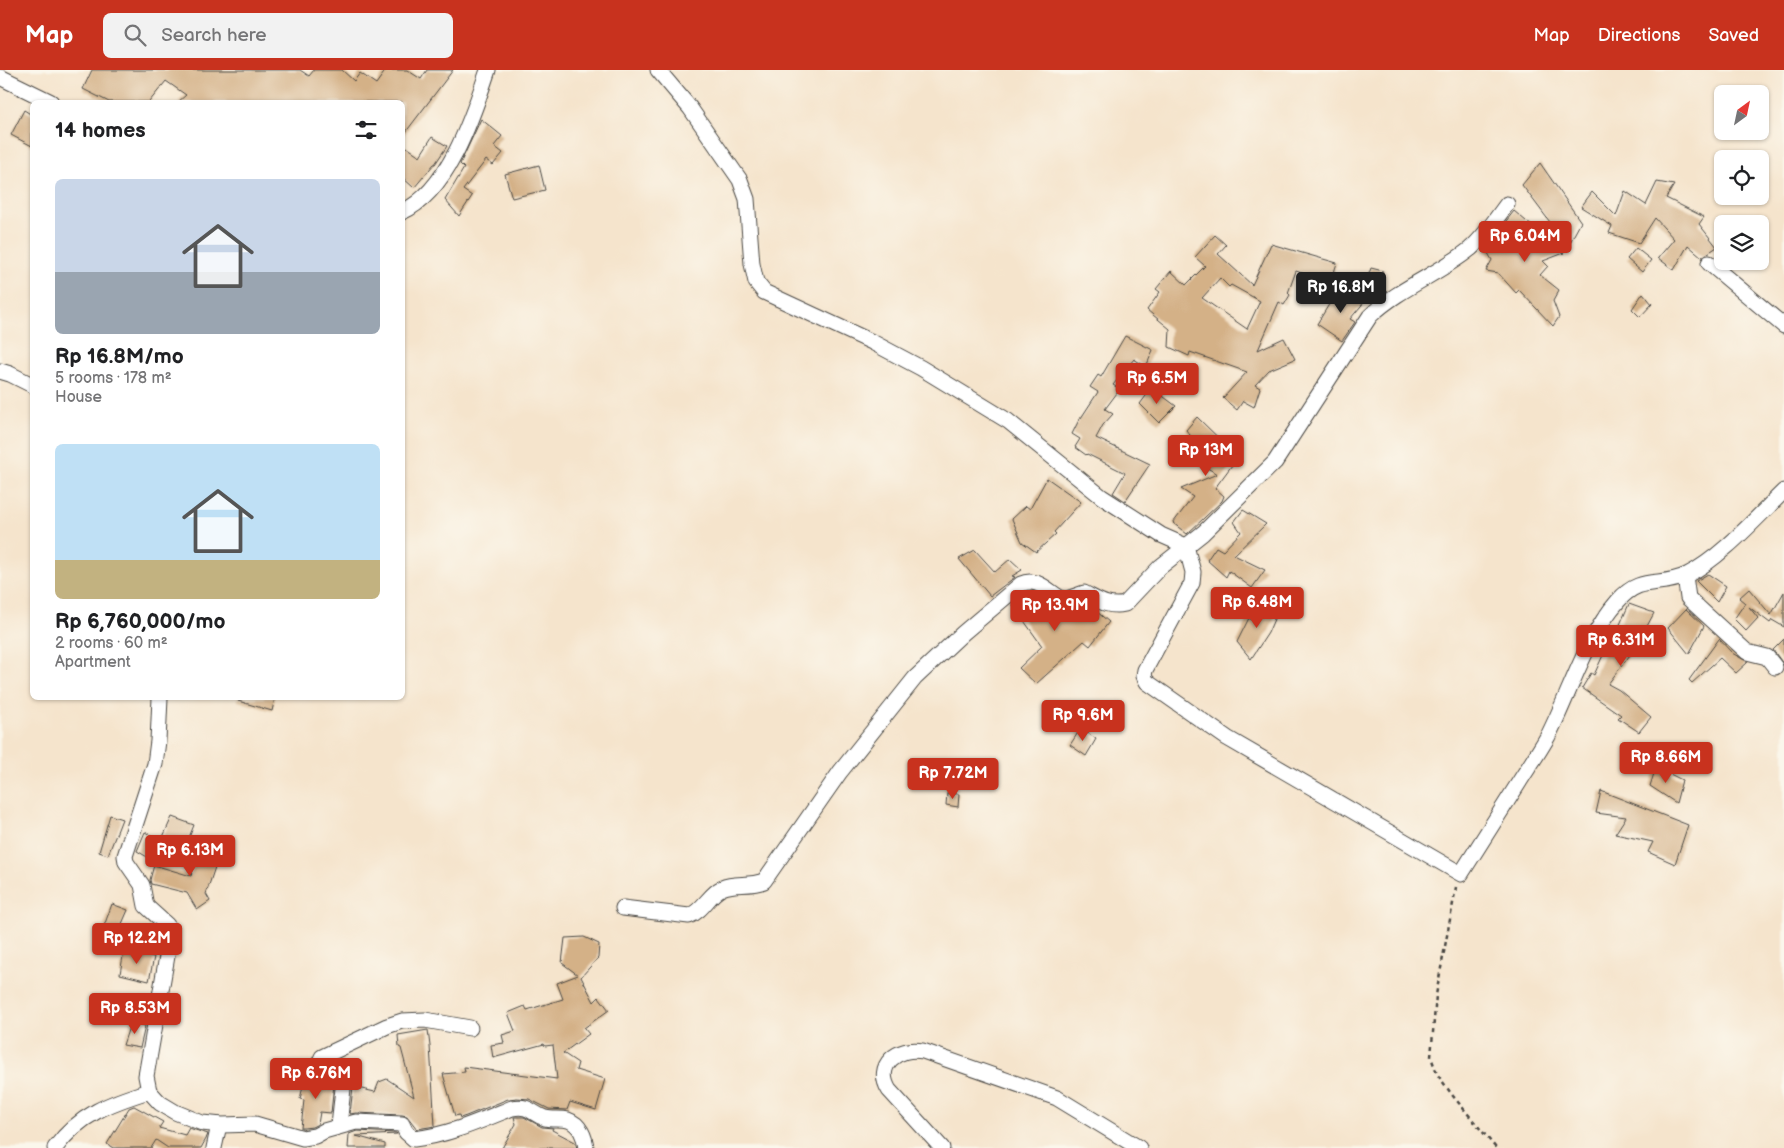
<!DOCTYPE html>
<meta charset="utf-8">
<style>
:root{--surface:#fff;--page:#f2f2f2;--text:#202124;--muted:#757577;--accent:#c8321e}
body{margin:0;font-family:"Balsamiq Sans",sans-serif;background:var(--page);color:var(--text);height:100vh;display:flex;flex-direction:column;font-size:19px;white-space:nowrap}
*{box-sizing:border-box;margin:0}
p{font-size:16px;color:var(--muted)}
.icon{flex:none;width:28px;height:28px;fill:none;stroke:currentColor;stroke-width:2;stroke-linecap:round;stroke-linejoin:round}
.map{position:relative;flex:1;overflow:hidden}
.panel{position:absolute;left:30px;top:30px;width:375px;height:600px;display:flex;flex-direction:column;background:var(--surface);border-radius:8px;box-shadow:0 1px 4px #0004}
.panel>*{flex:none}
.needle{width:32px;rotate:33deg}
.tools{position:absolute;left:1714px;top:15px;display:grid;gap:10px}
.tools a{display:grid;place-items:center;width:55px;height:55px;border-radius:8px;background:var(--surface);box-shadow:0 1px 4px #0004;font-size:25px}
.price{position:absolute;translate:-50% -42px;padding:0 11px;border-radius:5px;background:var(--accent);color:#fff;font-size:16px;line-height:32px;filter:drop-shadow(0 1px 2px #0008)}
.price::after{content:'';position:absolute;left:50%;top:30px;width:15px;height:11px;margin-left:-8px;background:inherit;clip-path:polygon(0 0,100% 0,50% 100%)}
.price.selected{background:#222;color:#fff}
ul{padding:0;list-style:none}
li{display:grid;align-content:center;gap:10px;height:265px;padding:0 25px}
li span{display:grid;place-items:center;height:155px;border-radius:8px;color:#555}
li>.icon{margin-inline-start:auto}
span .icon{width:90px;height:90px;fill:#fffc;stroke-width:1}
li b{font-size:21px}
h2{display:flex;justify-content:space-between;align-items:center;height:60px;padding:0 25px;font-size:21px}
header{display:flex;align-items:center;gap:30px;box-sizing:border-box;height:70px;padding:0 25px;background:var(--accent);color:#fff}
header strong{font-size:24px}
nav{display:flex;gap:28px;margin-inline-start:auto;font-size:18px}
.search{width:350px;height:45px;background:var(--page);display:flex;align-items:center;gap:12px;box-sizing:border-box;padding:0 18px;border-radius:8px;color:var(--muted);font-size:19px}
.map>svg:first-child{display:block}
</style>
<header>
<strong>Map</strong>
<div class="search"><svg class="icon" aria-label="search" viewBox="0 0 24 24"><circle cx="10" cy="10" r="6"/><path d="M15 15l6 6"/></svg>Search here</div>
<nav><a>Map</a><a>Directions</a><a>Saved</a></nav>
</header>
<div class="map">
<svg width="1784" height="1078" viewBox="0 0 1784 1078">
<rect width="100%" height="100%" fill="#fbf7ec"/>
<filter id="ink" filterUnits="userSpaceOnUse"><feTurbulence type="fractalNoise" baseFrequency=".02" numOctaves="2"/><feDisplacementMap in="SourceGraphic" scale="10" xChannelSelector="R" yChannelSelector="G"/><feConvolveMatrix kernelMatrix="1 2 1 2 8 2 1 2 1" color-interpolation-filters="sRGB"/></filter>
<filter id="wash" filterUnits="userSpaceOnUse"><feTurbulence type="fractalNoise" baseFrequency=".0096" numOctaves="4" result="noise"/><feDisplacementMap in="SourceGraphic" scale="20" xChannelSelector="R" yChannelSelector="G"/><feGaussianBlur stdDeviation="1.12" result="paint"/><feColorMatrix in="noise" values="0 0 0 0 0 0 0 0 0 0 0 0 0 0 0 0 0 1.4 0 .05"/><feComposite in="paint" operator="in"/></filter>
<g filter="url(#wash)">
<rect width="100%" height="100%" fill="#f5e4cc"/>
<g id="blocks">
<g fill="#d4b187" fill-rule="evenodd">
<path d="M92,0H300L309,6L314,0H342L354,11L360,3L376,14L386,0H407L421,9L427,0H453L402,67V32H178L186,25L166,11L149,32H109L83,19Z"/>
<path d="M24,40L32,45V76L11,65Z"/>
<path d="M481,49L502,66L494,76L503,83L493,95L486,90L463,120L472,126L459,146L445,130L464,98L460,94Z"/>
<path d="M432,67L447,76L435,94H434L414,118L402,107V74L420,86Z"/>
<path d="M1540,93L1581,152L1568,176L1522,115Z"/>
<path d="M539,95L545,120L512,128L505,104Z"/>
<path d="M1657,112L1674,115L1666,128L1704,147L1699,154L1717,177L1702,187L1688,175L1674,200L1658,188L1674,169L1655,148L1639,173L1609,163L1612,156L1581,137L1592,122L1616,146L1625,121L1646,135Z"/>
<path d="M1514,141L1564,183L1543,191L1548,196L1540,205L1559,220L1553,231L1559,247L1553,256L1519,220L1516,223L1498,203L1486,201L1492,190L1485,178Z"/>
<path d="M1215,165L1226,175L1218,184L1252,215L1271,174L1337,193L1329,218L1316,214L1317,208L1296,201L1288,223L1290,225L1284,235L1279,232L1258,280L1284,268L1295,289L1269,300L1255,315L1260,318L1254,337L1243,331L1237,340L1223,328L1247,302L1190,282L1189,286L1169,277L1170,259L1147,240L1160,222L1156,219L1171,201L1186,215L1205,196L1195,187ZM1220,208L1229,217L1231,215L1260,231L1247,259L1202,228Z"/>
<path d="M1636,178L1651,190L1642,202L1627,189Z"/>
<path d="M1371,198L1383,201L1376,222L1364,217Z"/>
<path d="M1339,218L1366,230L1350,249L1355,252L1342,271L1317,254Z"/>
<path d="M1643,223L1652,234L1640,247L1632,239Z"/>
<path d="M1125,266L1153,280L1146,297L1134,289L1113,315L1120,319L1105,339L1113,344L1103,355L1096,368L1150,394L1125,431L1113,423L1125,403L1087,384L1086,385L1075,377L1080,369L1072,364L1080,348H1081L1098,322L1090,317L1098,305L1101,307Z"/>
<path d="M1152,318L1176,336L1159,353L1140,334Z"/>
<path d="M1197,347L1238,387L1215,418L1224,426L1222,431L1187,464L1173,453L1193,427L1181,419L1217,404L1201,394L1207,387L1186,360Z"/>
<path d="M1047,408L1081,432L1054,462L1056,464L1036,482L1022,472L1012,449L1026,436L1030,439Z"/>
<path d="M1243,440L1266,454L1234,485L1265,500L1252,518L1229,501L1226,507L1207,490L1216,477L1223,481L1241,462L1234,452Z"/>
<path d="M975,480L995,502L1010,489L1022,500L1012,506L1015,507L990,526L959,489Z"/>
<path d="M1708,504L1726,516L1717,532L1696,511Z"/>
<path d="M1749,519L1771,545L1784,522V557L1772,550L1770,553L1749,537L1758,548L1746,561L1734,549L1745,533L1739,528Z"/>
<path d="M1026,522H1035L1060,539L1094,544L1096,541L1109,552L1090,576L1084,571L1036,614L1019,598L1042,576L1012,534Z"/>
<path d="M1260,532L1278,540L1268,563L1251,589L1237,572L1249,548L1253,550Z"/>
<path d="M1629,534L1654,543L1636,577L1608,614L1619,620L1651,647L1639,662L1618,648L1621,645L1582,618L1591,603L1594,605L1609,572H1608L1613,556L1618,559Z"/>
<path d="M1686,539L1704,556L1689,584L1668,558Z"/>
<path d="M1719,569L1732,583L1748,592L1736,603L1720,588L1692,613L1689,610Z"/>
<path d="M1784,569V595L1773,580Z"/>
<path d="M238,628H275L272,641L238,631Z"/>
<path d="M1081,658L1096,669L1086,686L1070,675Z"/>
<path d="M1656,697L1682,710L1676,733L1650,716Z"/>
<path d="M1601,721L1688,755L1675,794L1648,782L1653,772L1615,764L1626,747L1596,743Z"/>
<path d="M947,723L959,724L958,737L946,735Z"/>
<path d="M110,745L122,749L108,785L99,782Z"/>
<path d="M172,747L194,755L186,775L163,767Z"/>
<path d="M145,762L161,771L149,788L137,781Z"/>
<path d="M199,775L220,782L206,824L210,831L197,840L187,823L151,814L150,810L154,795L191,806Z"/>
<path d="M112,834L128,840L118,863L104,856Z"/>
<path d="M154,862L159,864L160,869L158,884L151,881Z"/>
<path d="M584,867L599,874L598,888L581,907L594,932L599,927L609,940L584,958L589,964L563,983L578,993L576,1000L605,1009L596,1040L570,1032L567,1040L549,1039L529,1029L517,1028L508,1029L466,1046L460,1048L459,1045L455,1046L443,1004L465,1002L464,997L557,1009L553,975L545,976L544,974L493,988L491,975L504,973L502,965L515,961L508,943L525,936L527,940L563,929L557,913L578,905L562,893L565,868Z"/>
<path d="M124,880L154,887L149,911L120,904Z"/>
<path d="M131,951L145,956L140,978L123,975Z"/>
<path d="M428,960L430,976L435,1056L417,1059L407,1046L402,1045L356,1043L350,1044L353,1017L375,1022L379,1012L387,1009L414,1027L401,978L399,977L398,965Z"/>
<path d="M306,1004L334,1013L331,1043L320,1042L318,1054L312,1057L304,1058H301L304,1030L300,1029Z"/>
<path d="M134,1036L163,1052L159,1058L185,1065L189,1058L208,1064L206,1069L201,1078H168L156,1070L151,1078H113L107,1074L129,1038Z"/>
<path d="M514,1047H524L542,1057L553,1058L552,1060L575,1072L577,1078H502L516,1054Z"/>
<path d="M357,1061L396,1063L397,1064L356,1066L385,1074V1078H348L349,1064Z"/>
</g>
</g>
</g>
<g filter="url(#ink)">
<use href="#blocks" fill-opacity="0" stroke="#494743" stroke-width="1"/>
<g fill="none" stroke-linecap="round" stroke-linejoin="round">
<g stroke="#494743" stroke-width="17">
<g id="minor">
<path d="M658,0L690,38L740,110L747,129L752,194L756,212L764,222L872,272L921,298L1008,351L1102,427L1161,465L1186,476L1193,502L1192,513L1145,600L1144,606L1147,612L1227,668L1461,804C1480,774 1499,744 1518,714C1528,698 1539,682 1548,666C1570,623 1586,567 1618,531C1641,504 1660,518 1687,505C1720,489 1758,446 1784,421"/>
<path d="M0,7L51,32"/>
<path d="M402,142C449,121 473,45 488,0"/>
<path d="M1709,193L1784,256"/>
<path d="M0,301L10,304L32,315"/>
<path d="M1685,506L1688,528L1747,582L1767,587L1775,597"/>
<path d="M160,628L158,671L155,694L125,786L126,792L142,815L146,836L167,855L170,869L146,1006L149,1021L160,1033L175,1042L202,1053L222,1055L255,1054L303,1068L315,1066L324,1061L356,1052L402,1054L406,1062L414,1069C449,1065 480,1051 512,1038C531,1035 530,1043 545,1048C552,1050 561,1048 568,1050C580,1054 585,1067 586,1078"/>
<path d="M623,838L689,846C703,841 709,824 722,818C735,812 749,817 764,811L840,702L915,608L963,563L1021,514C1038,506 1049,523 1064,530L1084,523C1098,530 1108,538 1125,534L1160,497L1203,463L1275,392L1370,246C1399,218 1439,204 1470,179C1485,166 1495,150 1507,134"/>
<path d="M339,1056L344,1009C338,1002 327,1003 320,997L319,994L322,987L387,956L402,951L425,950L470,958"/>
<path d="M55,1078C80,1044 110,1033 149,1021"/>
<path d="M214,1078L219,1055"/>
<path d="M942,1078L889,1020C874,995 898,976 923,981L1057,1028L1139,1078"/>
</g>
</g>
<path stroke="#494743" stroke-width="2.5" stroke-dasharray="4 4" stroke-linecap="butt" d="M1456,817L1436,925L1431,987L1437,1004L1453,1026L1496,1078"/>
<use href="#minor" stroke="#fff" stroke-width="15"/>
</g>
</g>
</svg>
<div class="tools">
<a><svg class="needle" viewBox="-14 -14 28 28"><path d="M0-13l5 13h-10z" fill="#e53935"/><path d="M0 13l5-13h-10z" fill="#757577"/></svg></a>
<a><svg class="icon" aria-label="locate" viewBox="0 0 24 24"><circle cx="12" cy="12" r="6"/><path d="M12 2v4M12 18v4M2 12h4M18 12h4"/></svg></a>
<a><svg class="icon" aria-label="layers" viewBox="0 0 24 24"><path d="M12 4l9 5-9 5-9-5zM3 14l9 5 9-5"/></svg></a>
</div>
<b class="price" style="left:1525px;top:193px">Rp 6.04M</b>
<b class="price selected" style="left:1341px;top:244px">Rp 16.8M</b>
<b class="price" style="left:1157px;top:335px">Rp 6.5M</b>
<b class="price" style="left:1206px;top:407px">Rp 13M</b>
<b class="price" style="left:1257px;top:559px">Rp 6.48M</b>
<b class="price" style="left:1055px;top:562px">Rp 13.9M</b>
<b class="price" style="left:1621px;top:597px">Rp 6.31M</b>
<b class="price" style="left:1083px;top:672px">Rp 9.6M</b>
<b class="price" style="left:1666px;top:714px">Rp 8.66M</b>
<b class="price" style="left:953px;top:730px">Rp 7.72M</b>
<b class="price" style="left:190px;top:807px">Rp 6.13M</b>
<b class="price" style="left:137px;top:895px">Rp 12.2M</b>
<b class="price" style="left:135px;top:965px">Rp 8.53M</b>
<b class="price" style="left:316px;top:1030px">Rp 6.76M</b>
<section class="panel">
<h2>14 homes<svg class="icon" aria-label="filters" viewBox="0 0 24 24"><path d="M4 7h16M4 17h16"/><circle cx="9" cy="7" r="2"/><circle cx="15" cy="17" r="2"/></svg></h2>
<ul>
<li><span style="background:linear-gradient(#c9d6e8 60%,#9aa5b1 0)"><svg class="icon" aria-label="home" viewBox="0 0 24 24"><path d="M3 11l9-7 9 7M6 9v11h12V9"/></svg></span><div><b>Rp 16.8M/mo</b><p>5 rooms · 178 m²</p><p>House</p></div></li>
<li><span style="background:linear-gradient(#bfe0f5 75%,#c2b280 0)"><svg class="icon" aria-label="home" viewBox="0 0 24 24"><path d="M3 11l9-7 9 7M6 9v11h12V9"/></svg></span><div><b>Rp 6,760,000/mo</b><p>2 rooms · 60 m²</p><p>Apartment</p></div></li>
</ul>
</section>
</div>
